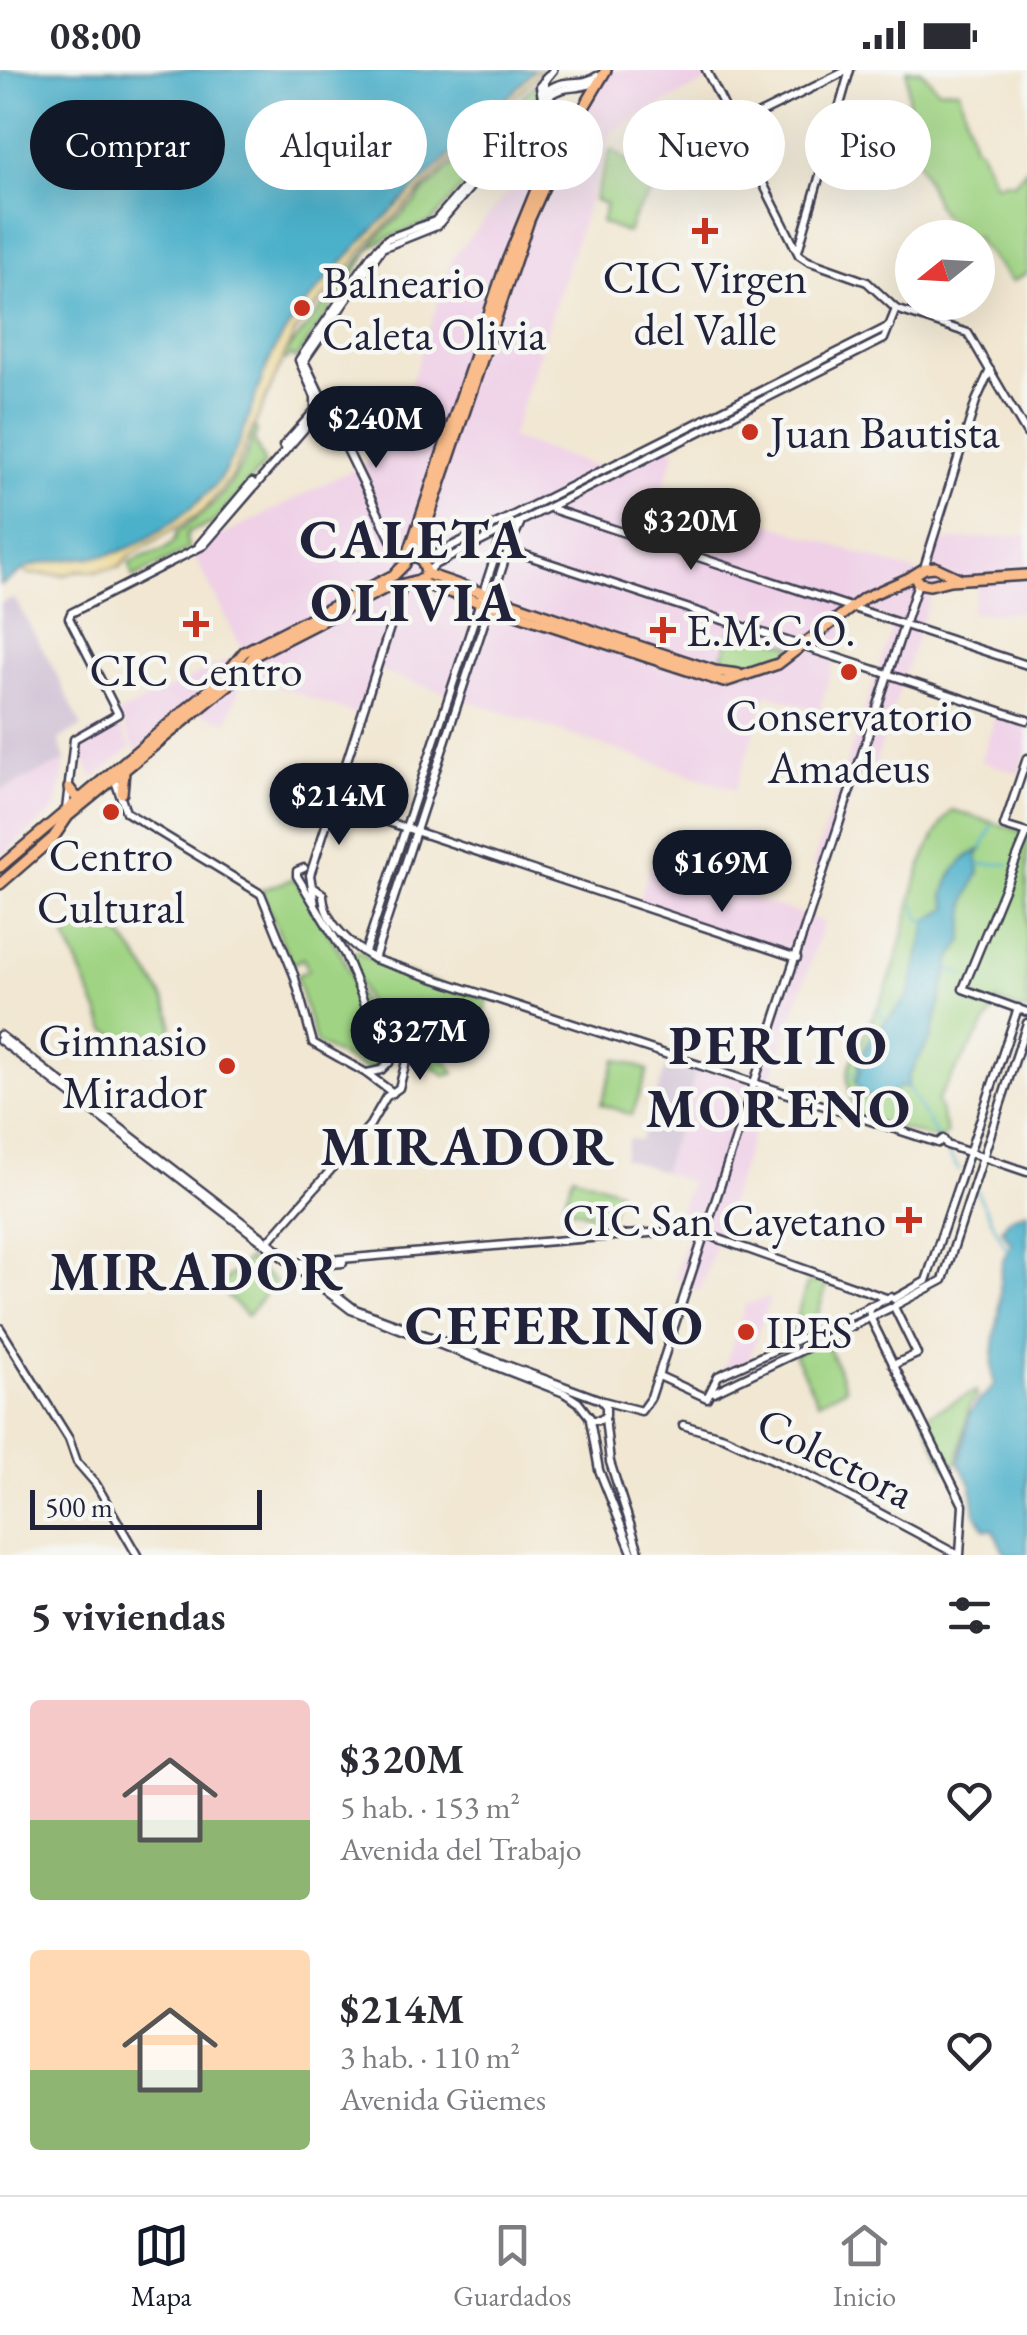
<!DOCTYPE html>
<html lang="es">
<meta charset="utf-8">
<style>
:root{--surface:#fff;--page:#f7f7f7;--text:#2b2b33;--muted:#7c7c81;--line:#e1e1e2;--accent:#111827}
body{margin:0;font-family:"EB Garamond",serif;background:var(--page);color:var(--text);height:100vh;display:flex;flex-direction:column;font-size:38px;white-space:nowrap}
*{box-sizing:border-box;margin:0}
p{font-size:32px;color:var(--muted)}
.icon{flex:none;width:55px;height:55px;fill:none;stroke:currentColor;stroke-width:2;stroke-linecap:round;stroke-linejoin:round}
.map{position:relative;height:1485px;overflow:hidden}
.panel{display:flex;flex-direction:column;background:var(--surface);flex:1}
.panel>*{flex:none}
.banner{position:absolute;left:30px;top:30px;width:968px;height:90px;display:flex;gap:20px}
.needle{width:65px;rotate:252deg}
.tools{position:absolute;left:895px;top:150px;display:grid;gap:20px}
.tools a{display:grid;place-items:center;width:100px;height:100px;border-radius:50%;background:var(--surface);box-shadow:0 10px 40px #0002;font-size:50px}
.scale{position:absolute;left:30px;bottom:25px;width:232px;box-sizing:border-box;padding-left:10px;border:5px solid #22223b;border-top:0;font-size:28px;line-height:35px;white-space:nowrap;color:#22223b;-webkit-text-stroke:8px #f6f6f2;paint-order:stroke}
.price{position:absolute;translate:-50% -85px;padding:0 22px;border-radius:35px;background:var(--accent);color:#fff;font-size:32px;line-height:65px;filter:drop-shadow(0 2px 5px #0008)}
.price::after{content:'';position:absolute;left:50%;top:60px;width:30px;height:22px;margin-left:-15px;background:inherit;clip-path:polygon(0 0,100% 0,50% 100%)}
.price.active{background:#222;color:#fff}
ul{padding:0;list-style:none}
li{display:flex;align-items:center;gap:30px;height:250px;padding:0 30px}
li span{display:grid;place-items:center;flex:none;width:280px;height:200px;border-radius:10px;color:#555}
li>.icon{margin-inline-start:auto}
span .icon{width:120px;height:120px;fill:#fffc;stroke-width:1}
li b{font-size:42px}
h2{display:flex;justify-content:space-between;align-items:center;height:120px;padding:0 30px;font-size:42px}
.tag{padding:0 35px;border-radius:45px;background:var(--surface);box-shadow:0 10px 40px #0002;font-size:35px;line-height:90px}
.tag.active{background:var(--accent);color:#fff}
.status{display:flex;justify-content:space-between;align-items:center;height:70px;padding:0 50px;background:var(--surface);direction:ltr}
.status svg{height:28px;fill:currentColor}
.tabs{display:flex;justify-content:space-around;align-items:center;height:140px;border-top:2px solid var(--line);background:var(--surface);font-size:28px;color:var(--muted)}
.tabs a{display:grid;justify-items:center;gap:5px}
.tabs .active{color:var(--accent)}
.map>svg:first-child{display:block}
</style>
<div class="status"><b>08:00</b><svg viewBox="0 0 49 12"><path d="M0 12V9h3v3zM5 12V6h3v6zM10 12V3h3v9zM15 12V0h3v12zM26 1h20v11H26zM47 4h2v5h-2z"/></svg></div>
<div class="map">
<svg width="1027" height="1485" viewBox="0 0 1027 1485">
<rect width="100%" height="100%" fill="#f6f6f2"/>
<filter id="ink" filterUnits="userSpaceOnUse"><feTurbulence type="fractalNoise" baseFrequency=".01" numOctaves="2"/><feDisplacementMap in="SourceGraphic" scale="20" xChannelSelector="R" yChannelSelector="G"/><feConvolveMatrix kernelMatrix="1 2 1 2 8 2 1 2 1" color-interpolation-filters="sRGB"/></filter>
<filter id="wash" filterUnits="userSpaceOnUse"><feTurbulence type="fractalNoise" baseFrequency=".0048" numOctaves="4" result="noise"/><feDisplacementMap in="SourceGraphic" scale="40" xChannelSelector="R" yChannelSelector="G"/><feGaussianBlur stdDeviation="2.25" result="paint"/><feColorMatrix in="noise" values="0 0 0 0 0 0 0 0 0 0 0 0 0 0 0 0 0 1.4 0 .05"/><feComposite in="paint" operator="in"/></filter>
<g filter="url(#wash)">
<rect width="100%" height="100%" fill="#f1e7d2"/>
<g fill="#efd0e7">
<path d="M601,0H706L711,9L612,61L511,368L604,399L669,367L675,382L663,418L927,506L929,472L1027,465L1026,542L970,543L977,518L973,515L941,516L938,523L932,522L869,712L857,708L825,800L812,796L894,551L851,538L819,641L767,624L735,720L376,600L360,646L241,604L239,621L227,652L197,641L136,681L118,644L243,582L192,481L407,372L398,352L453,187L553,69L558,72Z"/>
<path d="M996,644L1027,653V679L1018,703L981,691Z"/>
<path d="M117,650L131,678L94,709L78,678L81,668Z"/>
<path d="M65,691L57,738L0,787V721Z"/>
<path d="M651,794L824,852L700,1221L687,1217L688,1212L674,1208L688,1162L672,1163L690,1112L662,1102L699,995L754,1013L796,889L637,836Z"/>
<path d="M770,1227L749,1290L723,1302L745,1235Z"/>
</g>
<g fill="#cdbed3">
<path d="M14,528L54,599L82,657L59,669L65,691L0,721V533Z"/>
<path d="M670,985L699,995L662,1102L623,1088L629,1068L640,1071Z"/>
</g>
<g fill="#a0d484" stroke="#617b60" stroke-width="2.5">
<path d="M550,0L536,16L540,27L534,30L461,119C454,125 436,149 430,152C410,160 390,164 372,177L296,289L291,285L286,291L282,288L340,215L346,202L344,210L378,167L416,131L424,118L419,127Z"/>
<path d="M907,0H921L938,19L959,20L974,75L980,79L995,114L1006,111L1014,113L1027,98V203L1012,212L978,172V168L971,167L941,144L902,55L909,47Z"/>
<path d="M611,79L658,114L635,144L628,163L601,153L606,134L594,130Z"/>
<path d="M254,355L257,361L254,370L265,394L212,454L188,462L186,470L189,479L133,508L129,494C146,480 173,486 177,462C215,438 234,416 251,374L249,370Z"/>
<path d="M733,559L790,575L794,578C772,596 747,606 718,598Z"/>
<path d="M952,740L1027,763V942L996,931L994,940L937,1030L947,1063L940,1070L851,1044C856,1027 844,1016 849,999C858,970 877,943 888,914C914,849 907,797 952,740Z"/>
<path d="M295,808L341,883L385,990L380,998L365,999L316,973L296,906L308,900L303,888L292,895L261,820Z"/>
<path d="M102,845C119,857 172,931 172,953C172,965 164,973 156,980L145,981L106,960L66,867L67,862Z"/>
<path d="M358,881L379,894L488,930L471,987L419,965V976L442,984L455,1003L445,1006C426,988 401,986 382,970L349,888Z"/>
<path d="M616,989L648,1000L632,1045L601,1034Z"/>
<path d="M573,1105L618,1120L608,1151L563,1136Z"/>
<path d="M248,1189L275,1212L247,1246L218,1217Z"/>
<path d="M829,1208L812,1262L788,1273L807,1214Z"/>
<path d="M825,1269L846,1318L818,1332L794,1284Z"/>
<path d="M976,1321L977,1327L969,1336L958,1392L946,1398L923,1347Z"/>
</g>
<path fill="#eeda9e" stroke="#887e6c" stroke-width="2.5" d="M516,0H542L371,170L295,262L232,406L204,441L130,486L120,497L94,502L80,500L65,505L27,504L21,497L277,254Z"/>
<g fill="#4bb0ca" stroke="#366982" stroke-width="2.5">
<path d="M0,0H534C454,88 358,162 288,258C255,303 251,364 219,410C207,426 190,439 174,451C155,465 131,480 107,485C82,489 57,488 32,496C20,500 12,510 0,515Z"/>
<path d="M982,779L977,786L979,802L967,829L963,870L950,891L932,966L908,1007V1018L901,1017L883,1026H865L855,1012L860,1000L858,994L869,970L908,927L928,850L949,838L944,826C948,805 962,786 982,779Z"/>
<path d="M1027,1141V1485H1006L993,1460L985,1459L975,1443L971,1414L960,1394L970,1342L994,1315C990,1290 995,1268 999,1243C1002,1218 996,1197 1011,1174L1002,1159L1010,1148Z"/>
</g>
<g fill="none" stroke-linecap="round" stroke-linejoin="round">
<g stroke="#4bb0ca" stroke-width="2.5">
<path d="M982,779L992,756"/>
<path d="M979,794H1009"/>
<path d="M914,834L920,848L928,855"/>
<path d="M949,900L965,905"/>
<path d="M880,938L881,946L886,949"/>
<path d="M850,1003H856"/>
<path d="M908,1018L925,1047"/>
<path d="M890,1023L893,1055"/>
<path d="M857,1030L864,1024"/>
<path d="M927,1050L938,1068"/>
<path d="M948,1083L959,1100"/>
<path d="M975,1118L983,1134"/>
<path d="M985,1137L1007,1180"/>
</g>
</g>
</g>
<g filter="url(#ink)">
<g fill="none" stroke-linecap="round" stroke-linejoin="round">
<g stroke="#414052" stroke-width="11">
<g id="tertiary">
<path d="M706,0L799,185L808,191L867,212L896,239L968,263L1027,364"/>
<path d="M545,8V30L437,156L382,178L304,291L400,488L426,489L890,256"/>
<path d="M547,21C562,7 582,17 597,6"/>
<path d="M546,29C562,12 581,22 598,11"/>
<path d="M537,33L542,28L540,16L553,0"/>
<path d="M735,56L848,0"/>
<path d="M798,181L850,0"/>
<path d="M315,339V327L299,290L372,184L387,169L435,151L503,73"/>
<path d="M283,376L318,337"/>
<path d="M552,439L1027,595"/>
<path d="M199,475L252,412"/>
<path d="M510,476L516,482L1027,650"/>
<path d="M924,498L976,331L990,300"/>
<path d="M427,502L436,494L884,269L896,239"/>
<path d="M1027,688L1004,756L1027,763"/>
<path d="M114,708L126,742L261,824L294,905L313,973L366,1003L393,1023"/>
<path d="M331,733L797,888"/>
<path d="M66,740L74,669L118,644L69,548L71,543L204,475L324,336"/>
<path d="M1027,763L963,919L1027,942"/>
<path d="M304,798L297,801V806L345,885L389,993"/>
<path d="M313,817L323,824C323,852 352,876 374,889L938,1073"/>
<path d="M315,835L310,805L402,520L397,515"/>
<path d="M365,882L503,462"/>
<path d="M374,889L508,480L520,454"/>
<path d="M0,965L355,1239L601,1330L606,1336V1346L600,1350H592L578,1332L564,1323L351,1240L0,970"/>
<path d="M367,1003L381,1000L390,991"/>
<path d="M938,1073L943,1069L947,1075L1027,1102"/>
<path d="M705,1164L886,1228"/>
<path d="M266,1174L370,1055L386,1027L399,1018L407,988L381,972"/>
<path d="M294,1193L673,1161L700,1158L708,1152"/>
<path d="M306,1196L343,1193"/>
<path d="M894,1229L926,1211L1018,938"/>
<path d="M896,1235L943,1210L1027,953"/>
<path d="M869,1236L870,1247L963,1435L960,1485"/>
<path d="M0,1258L69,1369L77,1392L96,1414L137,1485"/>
<path d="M893,1295L917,1284L894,1237"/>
<path d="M659,1306L707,1328L718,1306L891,1227"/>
<path d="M714,1322L890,1238"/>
<path d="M603,1331L641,1341L651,1327L918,513"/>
<path d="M605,1348L610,1392L640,1485"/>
<path d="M590,1350L599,1400L633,1485"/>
<path d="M683,1355L724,1367L818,1410L958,1485"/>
</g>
</g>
<g stroke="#414052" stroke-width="14">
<g id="primary">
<path d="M427,504L614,568L715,601L738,604"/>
<path d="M915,505L918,513L930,515L950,510L1027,505"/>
<path d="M415,511L724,612L778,594L864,528L909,508L925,498L935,497L961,509"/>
</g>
</g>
<g stroke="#414052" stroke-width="14">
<g id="trunk">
<path d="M69,718L76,727L81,728"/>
<path d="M122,723L124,701"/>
<path d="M0,797L222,609L244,582L394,505L405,494L505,196L536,120"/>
<path d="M0,814L53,768L68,746L232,612L255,585L384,519L419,510L427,504L418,480L529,150L566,68L606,0"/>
</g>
</g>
<use href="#tertiary" stroke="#fff" stroke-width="6"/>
<use href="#primary" stroke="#f9bc8a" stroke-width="9"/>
<use href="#trunk" stroke="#f9bc8a" stroke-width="9"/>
</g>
</g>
<g fill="#c8321e" stroke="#f6f6f2" stroke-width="4">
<path d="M700 146h10v10h10v10h-10v10h-10v-10h-10v-10h10z"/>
<circle cx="302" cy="238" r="10"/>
<circle cx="750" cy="362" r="10"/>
<path d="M191 539h10v10h10v10h-10v10h-10v-10h-10v-10h10z"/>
<path d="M658 545h10v10h10v10h-10v10h-10v-10h-10v-10h10z"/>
<circle cx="849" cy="602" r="10"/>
<circle cx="111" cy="742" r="10"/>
<circle cx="227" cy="996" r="10"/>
<path d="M904 1135h10v10h10v10h-10v10h-10v-10h-10v-10h10z"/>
<circle cx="746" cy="1262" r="10"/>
</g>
<g text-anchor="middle" stroke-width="9" stroke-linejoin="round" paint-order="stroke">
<g font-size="45" fill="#22223b" stroke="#f6f6f2">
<text x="705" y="223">CIC Virgen<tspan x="705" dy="52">del Valle</tspan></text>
<text x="322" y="228" text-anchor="start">Balneario<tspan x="322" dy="52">Caleta Olivia</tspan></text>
<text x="770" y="378" text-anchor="start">Juan Bautista</text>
<text x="686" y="576" text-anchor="start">E.M.C.O.</text>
<text x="196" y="616">CIC Centro</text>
<text x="849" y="661">Conservatorio<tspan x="849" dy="52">Amadeus</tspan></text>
<text x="111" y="801">Centro<tspan x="111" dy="52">Cultural</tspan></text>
<text x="207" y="986" text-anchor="end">Gimnasio<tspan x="207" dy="52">Mirador</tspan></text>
<text x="886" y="1166" text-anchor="end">CIC San Cayetano</text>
<text x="766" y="1278" text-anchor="start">IPES</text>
</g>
<g font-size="45" fill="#22223b" stroke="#f6f6f2">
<text transform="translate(836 1387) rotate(27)" y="16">Colectora</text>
</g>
<g font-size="55" font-weight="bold" letter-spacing="2.5" fill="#22223b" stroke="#f6f6f2">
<text x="414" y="488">CALETA<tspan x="414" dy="63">OLIVIA</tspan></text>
<text x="779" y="994">PERITO<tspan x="779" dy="63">MORENO</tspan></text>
<text x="468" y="1095">MIRADOR</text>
<text x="197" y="1220">MIRADOR</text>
<text x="555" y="1274">CEFERINO</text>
</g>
</g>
</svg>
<div class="tools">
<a><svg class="needle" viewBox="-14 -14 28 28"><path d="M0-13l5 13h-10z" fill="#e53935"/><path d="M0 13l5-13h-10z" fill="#7c7c81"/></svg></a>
</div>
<div class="scale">500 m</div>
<b class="price" style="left:376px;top:401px">$240M</b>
<b class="price active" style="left:691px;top:503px">$320M</b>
<b class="price" style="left:339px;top:778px">$214M</b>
<b class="price" style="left:722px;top:845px">$169M</b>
<b class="price" style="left:420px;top:1013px">$327M</b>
<div class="banner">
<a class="tag active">Comprar</a>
<a class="tag">Alquilar</a>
<a class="tag">Filtros</a>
<a class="tag">Nuevo</a>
<a class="tag">Piso</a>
</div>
</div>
<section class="panel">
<h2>5 viviendas<svg class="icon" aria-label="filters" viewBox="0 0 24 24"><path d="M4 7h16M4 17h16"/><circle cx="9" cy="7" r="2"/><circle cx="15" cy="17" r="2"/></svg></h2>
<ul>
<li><span style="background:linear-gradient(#f6c9c9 60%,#8fb573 0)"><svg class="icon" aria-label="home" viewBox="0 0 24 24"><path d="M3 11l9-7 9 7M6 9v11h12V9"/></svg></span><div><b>$320M</b><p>5 hab. · 153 m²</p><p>Avenida del Trabajo</p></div><svg class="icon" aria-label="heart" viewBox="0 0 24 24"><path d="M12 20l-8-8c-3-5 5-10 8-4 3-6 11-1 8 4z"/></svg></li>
<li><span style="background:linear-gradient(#ffd9b3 60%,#8fb573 0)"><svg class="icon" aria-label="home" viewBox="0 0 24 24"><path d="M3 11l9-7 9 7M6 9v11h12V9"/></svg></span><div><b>$214M</b><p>3 hab. · 110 m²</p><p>Avenida Güemes</p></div><svg class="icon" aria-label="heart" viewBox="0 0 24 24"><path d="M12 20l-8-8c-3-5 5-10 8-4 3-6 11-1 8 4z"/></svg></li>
</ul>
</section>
<nav class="tabs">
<a class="active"><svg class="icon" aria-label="map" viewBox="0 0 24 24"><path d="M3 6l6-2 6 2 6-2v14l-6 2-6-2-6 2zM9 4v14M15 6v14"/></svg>Mapa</a>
<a><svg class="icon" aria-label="saved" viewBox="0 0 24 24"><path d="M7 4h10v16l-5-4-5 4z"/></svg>Guardados</a>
<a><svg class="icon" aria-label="home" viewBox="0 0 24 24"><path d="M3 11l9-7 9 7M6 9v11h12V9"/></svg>Inicio</a>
</nav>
